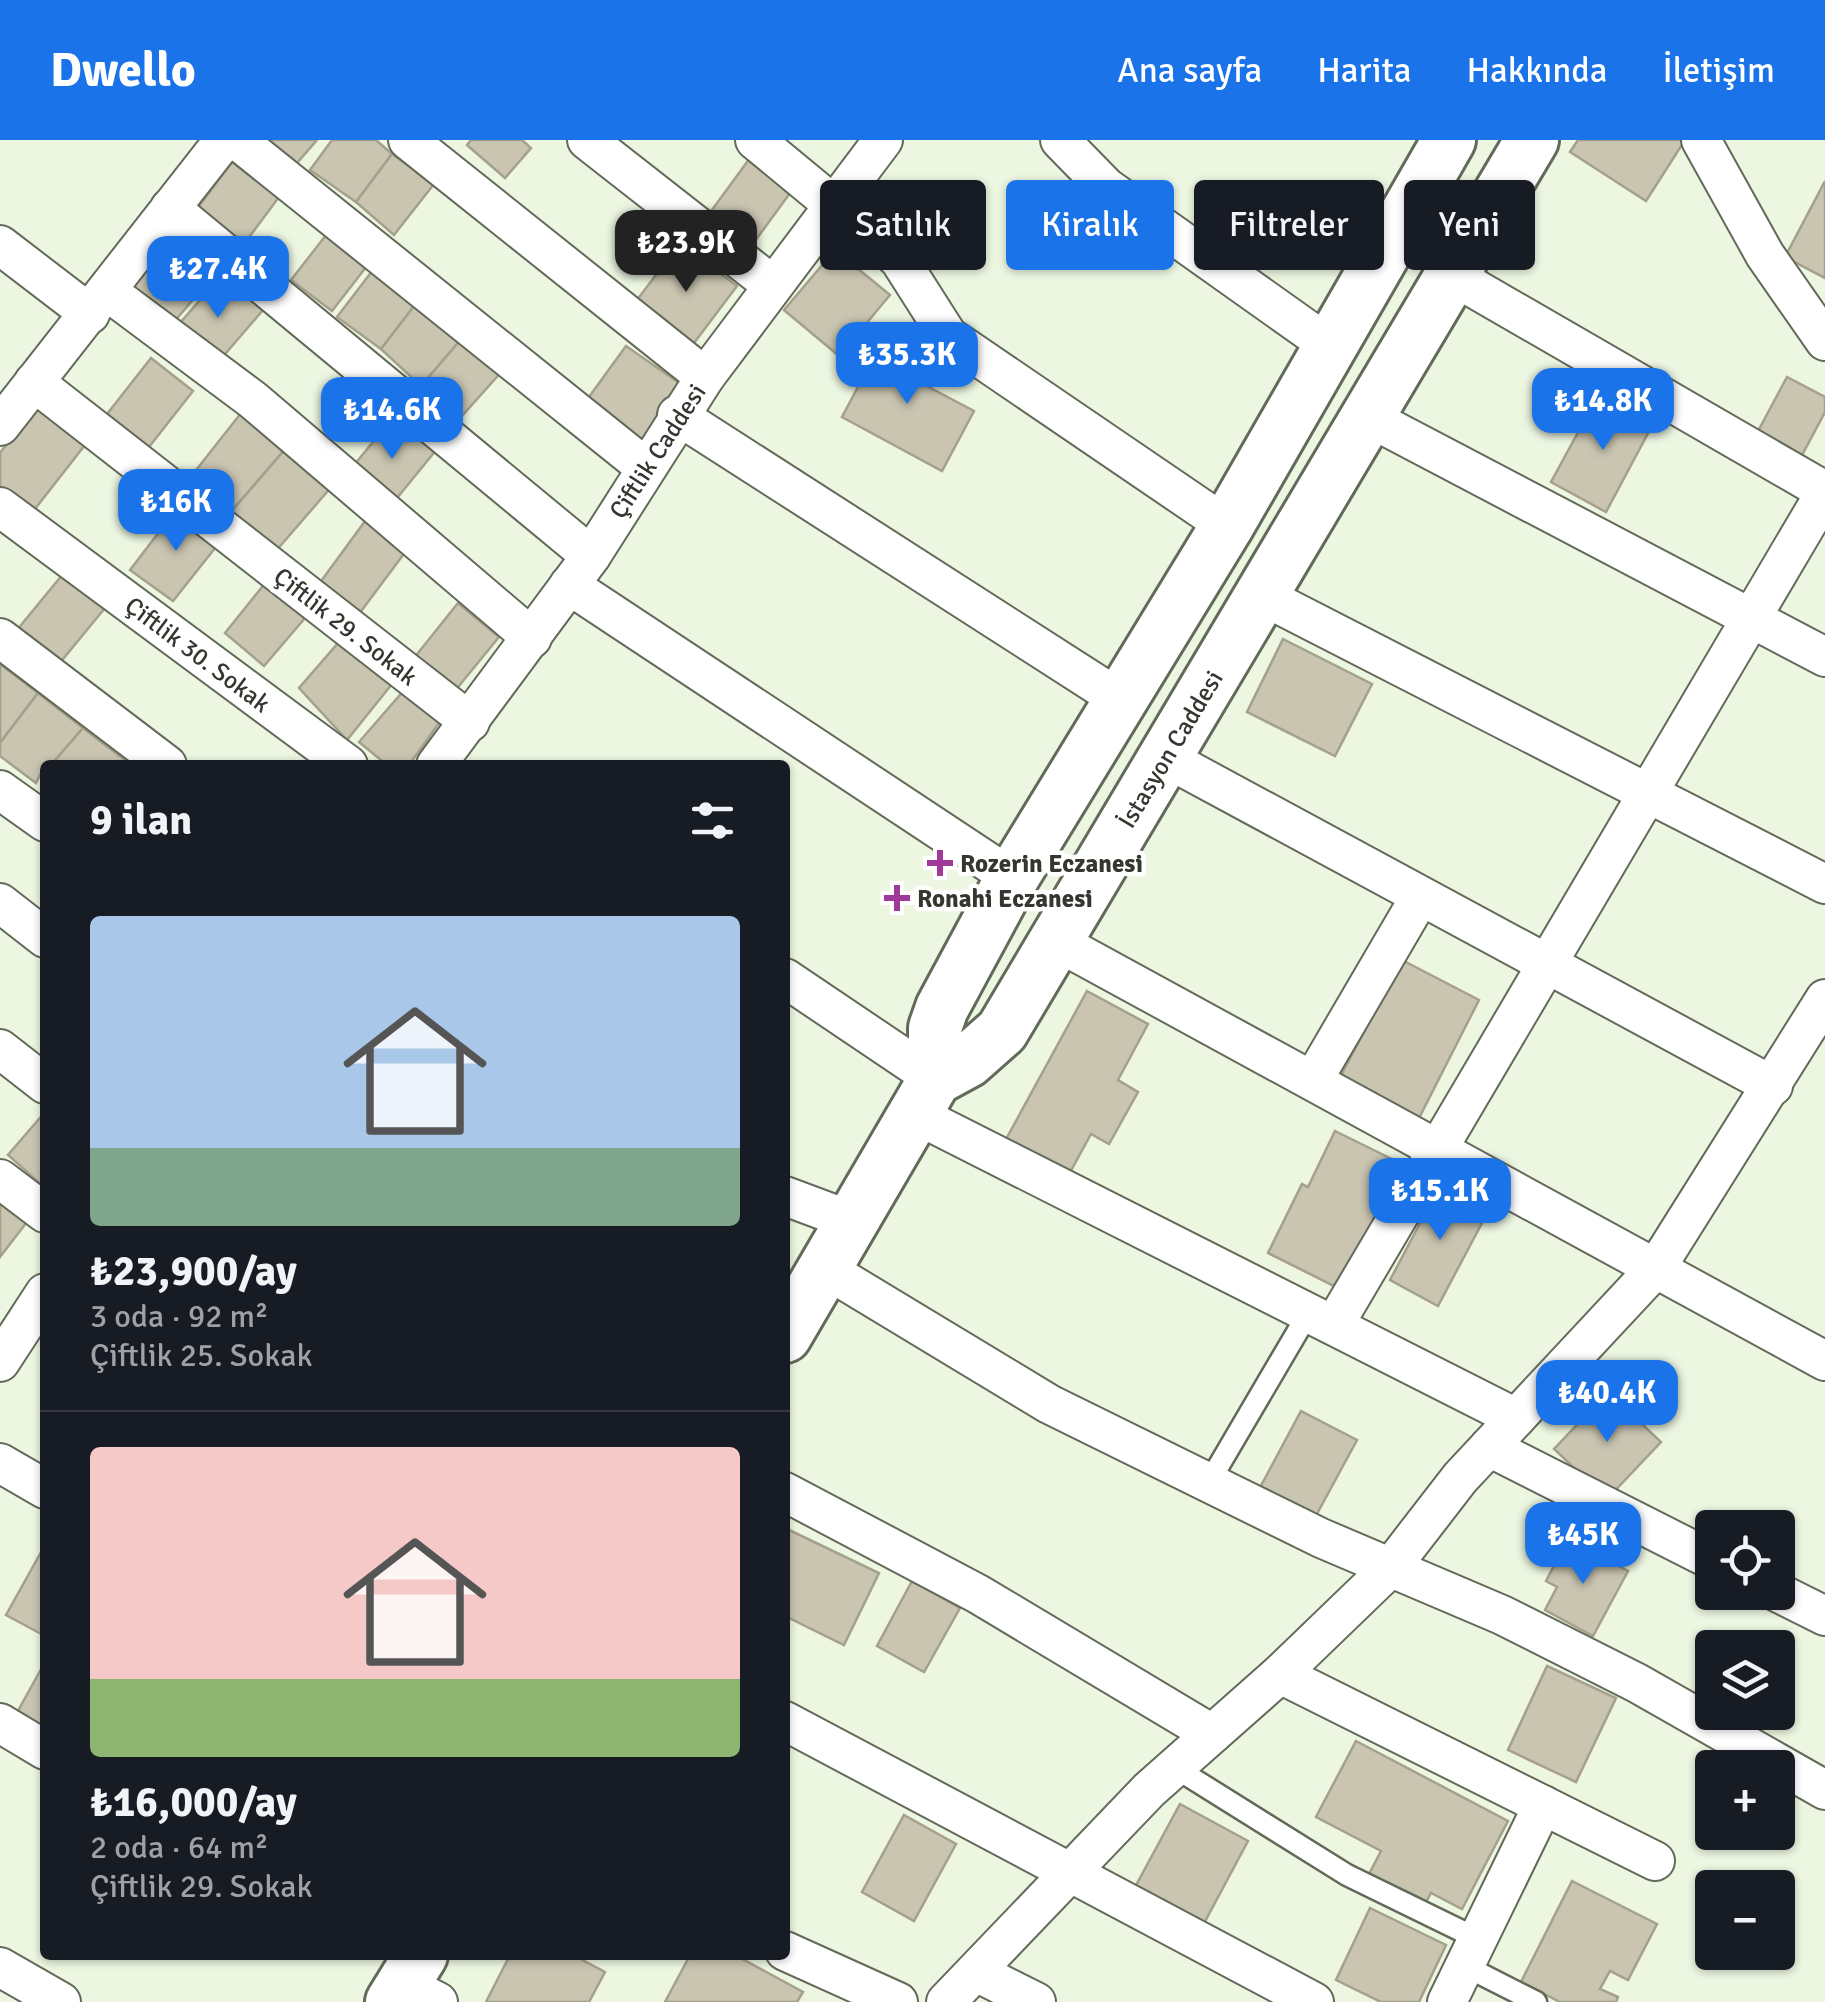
<!DOCTYPE html>
<html lang="tr">
<meta charset="utf-8">
<style>
:root{--surface:#171b24;--page:#20242c;--text:#f1f3f6;--muted:#9ea1a6;--line:#363941;--accent:#1a73e8}
body{margin:0;font-family:Signika,sans-serif;background:var(--page);color:var(--text);height:100vh;display:flex;flex-direction:column;font-size:38px;white-space:nowrap}
*{box-sizing:border-box;margin:0}
p{font-size:32px;color:var(--muted)}
.icon{flex:none;width:55px;height:55px;fill:none;stroke:currentColor;stroke-width:2;stroke-linecap:round;stroke-linejoin:round}
.map{position:relative;flex:1;overflow:hidden}
.sheet{position:absolute;left:40px;top:620px;width:750px;height:1200px;display:flex;flex-direction:column;background:var(--surface);border-radius:10px;box-shadow:0 2px 8px #0004}
.sheet>*{flex:none}
.top-card{position:absolute;left:820px;top:40px;width:855px;height:90px;display:flex;gap:20px}
.controls{position:absolute;left:1695px;top:1370px;display:grid;gap:20px}
.controls a{display:grid;place-items:center;width:100px;height:100px;border-radius:10px;background:var(--surface);box-shadow:0 2px 8px #0004;font-size:50px}
.price{position:absolute;translate:-50% -85px;padding:0 22px;border-radius:20px;background:var(--accent);color:#fff;font-size:32px;line-height:65px;filter:drop-shadow(0 2px 5px #0008)}
.price::after{content:'';position:absolute;left:50%;top:60px;width:30px;height:22px;margin-left:-15px;background:inherit;clip-path:polygon(0 0,100% 0,50% 100%)}
.price.on{background:#222;color:#fff}
ul{padding:0;list-style:none}
li{display:grid;align-content:center;gap:20px;height:530px;padding:0 50px}
li+li{border-top:2px solid var(--line)}
li span{display:grid;place-items:center;height:310px;border-radius:10px;color:#555}
li>.icon{margin-inline-start:auto}
span .icon{width:180px;height:180px;fill:#fffc;stroke-width:1}
li b{font-size:42px}
h2{display:flex;justify-content:space-between;align-items:center;height:120px;padding:0 50px;font-size:42px}
.pill{padding:0 35px;border-radius:10px;background:var(--surface);box-shadow:0 2px 8px #0004;font-size:35px;line-height:90px}
.pill.on{background:var(--accent);color:#fff}
header{display:flex;align-items:center;gap:60px;box-sizing:border-box;height:140px;padding:0 50px;background:var(--accent);color:#fff}
header strong{font-size:48px}
nav{display:flex;gap:55px;margin-inline-start:auto;font-size:35px}
.map>svg:first-child{display:block}
</style>
<header>
<strong>Dwello</strong>
<nav><a>Ana sayfa</a><a>Harita</a><a>Hakkında</a><a>İletişim</a></nav>
</header>
<div class="map">
<svg width="1825" height="1862" viewBox="0 0 1825 1862">
<rect width="100%" height="100%" fill="#ecf6e1"/>
<g fill="#cac5b1" stroke="#a5a08c" stroke-width="2.5">
<path d="M269,0H317L297,23Z"/>
<path d="M332,0H376L392,14L356,62L310,30Z"/>
<path d="M471,0H522L531,8L505,38L467,5Z"/>
<path d="M1578,0H1685L1646,61L1570,12Z"/>
<path d="M392,14L434,44L394,95L356,62Z"/>
<path d="M750,18L793,49L752,105L709,74Z"/>
<path d="M232,22L279,57L244,104L197,69Z"/>
<path d="M1825,41V138L1785,117Z"/>
<path d="M330,90L370,122L332,171L291,140Z"/>
<path d="M169,97L214,135L173,183L128,145Z"/>
<path d="M680,103L737,146L691,207L634,164Z"/>
<path d="M835,110L890,155L839,216L784,170Z"/>
<path d="M376,126L418,161L381,209L337,177Z"/>
<path d="M222,135L263,170L214,227L173,191Z"/>
<path d="M418,161L464,196L421,246L381,209Z"/>
<path d="M464,196L504,229L461,277L421,246Z"/>
<path d="M884,198L936,226L925,245L974,271L942,331L842,277Z"/>
<path d="M626,206L685,247L637,312L581,268Z"/>
<path d="M151,218L193,251L149,307L107,274Z"/>
<path d="M1787,237L1825,257V272L1801,317L1757,293Z"/>
<path d="M1599,254L1654,282L1606,372L1551,342Z"/>
<path d="M35,266L85,305L31,374L0,348V313Z"/>
<path d="M245,268L288,306L230,373L189,339Z"/>
<path d="M395,275L437,309L388,369L346,335Z"/>
<path d="M288,306L333,345L275,412L230,373Z"/>
<path d="M179,366L223,398L173,461L130,430Z"/>
<path d="M368,377L409,407L359,474L319,444Z"/>
<path d="M63,434L105,468L54,530L12,496Z"/>
<path d="M270,437L311,471L264,526L225,493Z"/>
<path d="M458,463L499,497L454,552L414,518Z"/>
<path d="M345,495L396,539L347,600L299,548Z"/>
<path d="M1283,499L1372,544L1335,616L1247,572Z"/>
<path d="M0,524L38,553L0,603Z"/>
<path d="M406,548L444,576L409,625H387L359,602Z"/>
<path d="M38,553L83,588L51,625H45L36,643L0,616V603Z"/>
<path d="M83,588L130,624L129,625H51Z"/>
<path d="M1402,820L1479,860L1416,984L1337,943Z"/>
<path d="M1087,851L1148,884L1118,940L1138,952L1109,1004L1091,994L1062,1047L999,1012Z"/>
<path d="M45,972V1048L8,1015Z"/>
<path d="M1335,991L1404,1025L1342,1150L1268,1113L1302,1044L1308,1047Z"/>
<path d="M1443,1040L1491,1066L1438,1166L1390,1140Z"/>
<path d="M0,1055L30,1078L0,1117Z"/>
<path d="M1608,1252L1661,1302L1607,1359L1554,1309Z"/>
<path d="M1301,1271L1357,1300L1312,1383L1257,1353Z"/>
<path d="M785,1388L879,1433L844,1505L785,1476Z"/>
<path d="M1568,1399L1628,1431L1593,1496L1545,1470L1557,1447L1546,1441Z"/>
<path d="M45,1405V1496L6,1475Z"/>
<path d="M912,1441L960,1468L924,1532L877,1506Z"/>
<path d="M45,1522V1595L14,1578Z"/>
<path d="M1547,1526L1616,1558L1576,1642L1508,1610Z"/>
<path d="M1356,1601L1508,1681L1462,1769L1431,1753L1425,1764L1369,1734L1381,1711L1316,1677Z"/>
<path d="M1180,1664L1248,1701L1202,1787L1134,1749Z"/>
<path d="M904,1675L956,1704L914,1781L862,1752Z"/>
<path d="M1572,1741L1657,1784L1628,1840L1610,1831L1600,1849L1618,1857L1616,1862H1560L1521,1842Z"/>
<path d="M1370,1768L1446,1805L1419,1862H1381L1336,1840Z"/>
<path d="M510,1815H573L605,1832L589,1862H486Z"/>
<path d="M686,1815H735L803,1852L797,1862H665L689,1817Z"/>
</g>
<g fill="none" stroke-linecap="round" stroke-linejoin="round">
<g stroke="#626a59" stroke-width="25">
<g id="lane">
<path d="M1208,1344L1309,1172"/>
<path d="M1174,1627L1347,1735L1478,1799"/>
<path d="M1465,1826L1536,1862"/>
</g>
</g>
<g stroke="#626a59" stroke-width="42">
<g id="street">
<path d="M237,0L645,327"/>
<path d="M408,0L705,237"/>
<path d="M587,0L771,144"/>
<path d="M755,0L899,119L948,196L1227,386"/>
<path d="M1060,0L1106,47L1330,206"/>
<path d="M1701,0L1765,115L1825,201"/>
<path d="M170,68L591,416"/>
<path d="M0,105L90,174"/>
<path d="M1453,136L1825,351"/>
<path d="M107,151L253,260L532,498"/>
<path d="M34,242L470,582"/>
<path d="M677,275L1121,560"/>
<path d="M1370,278L1825,517"/>
<path d="M0,286L224,0"/>
<path d="M0,367L348,625"/>
<path d="M569,445L1012,738"/>
<path d="M1263,456L1825,744"/>
<path d="M0,498L167,625"/>
<path d="M1166,618L1773,946"/>
<path d="M436,625L591,416L705,237L883,0"/>
<path d="M0,650L45,682"/>
<path d="M0,763L45,798"/>
<path d="M1054,800L1825,1221"/>
<path d="M785,838L935,939"/>
<path d="M0,909L45,944"/>
<path d="M1313,940L1420,757"/>
<path d="M915,974L1516,1278"/>
<path d="M0,1039L45,1073"/>
<path d="M785,1056L852,1081"/>
<path d="M824,1128L1049,1264L1321,1398L1502,1475L1637,1543L1825,1650"/>
<path d="M1334,1185L1825,353"/>
<path d="M0,1222L45,1153"/>
<path d="M1489,1307L1712,1420"/>
<path d="M0,1323L45,1349"/>
<path d="M785,1352L978,1454L1212,1594"/>
<path d="M1777,1452L1825,1476"/>
<path d="M1280,1534L1655,1721"/>
<path d="M785,1581L1314,1862"/>
<path d="M0,1583L45,1610"/>
<path d="M785,1811L898,1862"/>
<path d="M0,1827L61,1862"/>
<path d="M976,1832L1036,1862"/>
<path d="M403,1844L438,1862"/>
<path d="M946,1862L1149,1650L1280,1534L1392,1426L1460,1338L1656,1128L1825,859"/>
<path d="M1447,1862L1543,1665"/>
</g>
</g>
<g stroke="#626a59" stroke-width="58">
<g id="secondary">
<path d="M935,939V888L942,868L1012,738L1227,386L1449,0"/>
<path d="M785,1196L935,939L968,921L1002,891L1532,0"/>
<path d="M392,1862L421,1815"/>
</g>
</g>
<use href="#lane" stroke="#fff" stroke-width="20"/>
<use href="#street" stroke="#fff" stroke-width="38"/>
<use href="#secondary" stroke="#fff" stroke-width="52"/>
</g>
<g fill="#a1399b" stroke="#fff" stroke-width="4">
<path d="M935 708h10v10h10v10h-10v10h-10v-10h-10v-10h10z"/>
<path d="M892 743h10v10h10v10h-10v10h-10v-10h-10v-10h10z"/>
</g>
<g text-anchor="middle" stroke-width="9" stroke-linejoin="round" paint-order="stroke">
<g font-size="25" fill="#33372f" stroke="#fff">
<text transform="translate(657 311) rotate(-57)" y="9">Çiftlik Caddesi</text>
<text transform="translate(346 486) rotate(38)" y="9">Çiftlik 29. Sokak</text>
<text transform="translate(198 514) rotate(37)" y="9">Çiftlik 30. Sokak</text>
<text transform="translate(1170 609) rotate(-59)" y="9">İstasyon Caddesi</text>
</g>
<g font-size="25" font-weight="bold" fill="#33372f" stroke="#fff" text-anchor="start">
<text x="960" y="732">Rozerin Eczanesi</text>
<text x="917" y="767">Ronahi Eczanesi</text>
</g>
</g>
</svg>
<div class="controls">
<a><svg class="icon" aria-label="locate" viewBox="0 0 24 24"><circle cx="12" cy="12" r="6"/><path d="M12 2v4M12 18v4M2 12h4M18 12h4"/></svg></a>
<a><svg class="icon" aria-label="layers" viewBox="0 0 24 24"><path d="M12 4l9 5-9 5-9-5zM3 14l9 5 9-5"/></svg></a>
<a>+</a>
<a>−</a>
</div>
<b class="price on" style="left:686px;top:155px">₺23.9K</b>
<b class="price" style="left:218px;top:181px">₺27.4K</b>
<b class="price" style="left:907px;top:267px">₺35.3K</b>
<b class="price" style="left:1603px;top:313px">₺14.8K</b>
<b class="price" style="left:392px;top:322px">₺14.6K</b>
<b class="price" style="left:176px;top:414px">₺16K</b>
<b class="price" style="left:1440px;top:1103px">₺15.1K</b>
<b class="price" style="left:1607px;top:1305px">₺40.4K</b>
<b class="price" style="left:1583px;top:1447px">₺45K</b>
<div class="top-card">
<a class="pill">Satılık</a>
<a class="pill on">Kiralık</a>
<a class="pill">Filtreler</a>
<a class="pill">Yeni</a>
</div>
<section class="sheet">
<h2>9 ilan<svg class="icon" aria-label="filters" viewBox="0 0 24 24"><path d="M4 7h16M4 17h16"/><circle cx="9" cy="7" r="2"/><circle cx="15" cy="17" r="2"/></svg></h2>
<ul>
<li><span style="background:linear-gradient(#a9c7e8 75%,#7fa58c 0)"><svg class="icon" aria-label="home" viewBox="0 0 24 24"><path d="M3 11l9-7 9 7M6 9v11h12V9"/></svg></span><div><b>₺23,900/ay</b><p>3 oda · 92 m²</p><p>Çiftlik 25. Sokak</p></div></li>
<li><span style="background:linear-gradient(#f6c9c9 75%,#8fb573 0)"><svg class="icon" aria-label="home" viewBox="0 0 24 24"><path d="M3 11l9-7 9 7M6 9v11h12V9"/></svg></span><div><b>₺16,000/ay</b><p>2 oda · 64 m²</p><p>Çiftlik 29. Sokak</p></div></li>
</ul>
</section>
</div>
